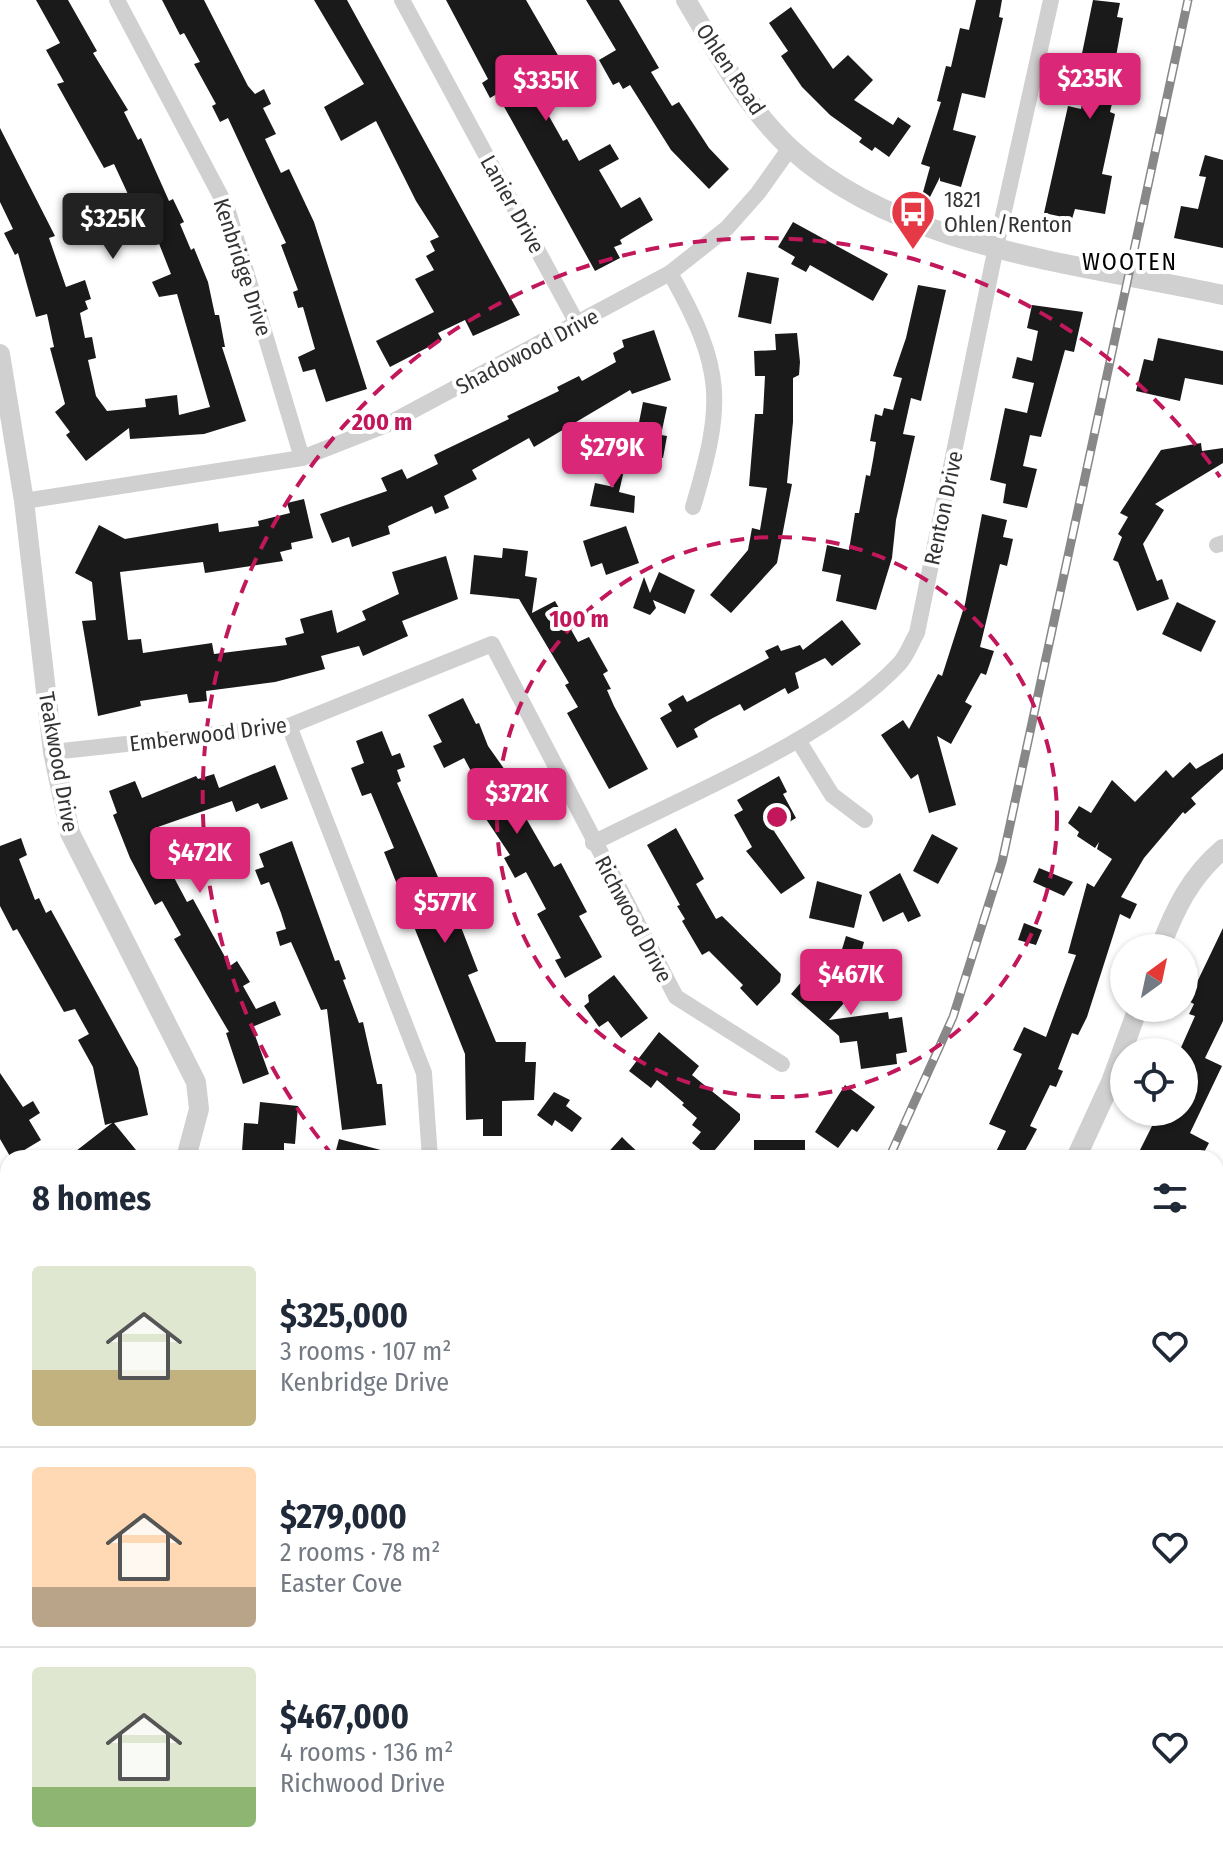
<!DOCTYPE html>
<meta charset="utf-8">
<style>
:root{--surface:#fff;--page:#f6f6f7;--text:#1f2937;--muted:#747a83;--line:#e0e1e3;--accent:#db2777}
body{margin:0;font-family:"Fira Sans Condensed",sans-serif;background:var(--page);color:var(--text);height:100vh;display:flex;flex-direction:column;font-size:30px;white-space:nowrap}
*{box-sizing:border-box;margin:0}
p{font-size:26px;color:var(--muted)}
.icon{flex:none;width:44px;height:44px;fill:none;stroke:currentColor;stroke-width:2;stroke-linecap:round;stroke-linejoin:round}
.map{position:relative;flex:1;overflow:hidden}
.details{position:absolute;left:0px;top:1150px;width:1224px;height:712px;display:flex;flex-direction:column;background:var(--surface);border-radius:24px 24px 0 0;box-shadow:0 2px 6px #0004}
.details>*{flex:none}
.needle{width:52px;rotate:33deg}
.fabs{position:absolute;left:1110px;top:934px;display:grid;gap:16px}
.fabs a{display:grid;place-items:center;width:88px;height:88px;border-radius:50%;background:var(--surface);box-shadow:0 2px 6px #0004;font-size:40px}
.price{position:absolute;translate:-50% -68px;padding:0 18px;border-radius:8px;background:var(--accent);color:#fff;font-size:26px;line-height:52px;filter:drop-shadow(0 2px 4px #0008)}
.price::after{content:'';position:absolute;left:50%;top:48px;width:24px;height:18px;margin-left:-12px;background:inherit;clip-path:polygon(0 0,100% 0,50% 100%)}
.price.selected{background:#222;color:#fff}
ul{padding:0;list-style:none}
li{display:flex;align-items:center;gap:24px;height:200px;padding:0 32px}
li+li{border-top:2px solid var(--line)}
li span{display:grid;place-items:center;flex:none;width:224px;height:160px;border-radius:8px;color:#555}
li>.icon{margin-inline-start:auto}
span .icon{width:96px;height:96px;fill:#fffc;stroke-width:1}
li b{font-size:34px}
h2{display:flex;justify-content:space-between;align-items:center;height:96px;padding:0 32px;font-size:34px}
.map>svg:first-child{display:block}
</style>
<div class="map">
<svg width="1223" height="1862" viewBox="0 0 1223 1862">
<rect width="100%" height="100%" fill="#fff"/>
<g fill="#1a1a1a">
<path d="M36,0H68L97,51L93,53L128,110L124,112L138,140L141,138L169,201L173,199L184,222L180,224L191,250L194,248L208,282L215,315H219L225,347H222L246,421L204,434L130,439L129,428L86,461L66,435L70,432L55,412L65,404L50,348L54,347L47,314L36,317L18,253L15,255L4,233L13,229L0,202V128L55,236L49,238L66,287L85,280L91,299L85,301L88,309L80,313L85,338L92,337L96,358L88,360L96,396L107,411L146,407L145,399L177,395L179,415L210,407L177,294L159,297L152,282L171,274L156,236L151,238L147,230L140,234L129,212L133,210L127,192L114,164L104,168L57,84L64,82L46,50L60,43Z"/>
<path d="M162,0H204L248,86L255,94L264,89L271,104L263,108L276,134L265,139L281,173L289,169L314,222L367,389L326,402L315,369L303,372L298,357L315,349L303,307L298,308L293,292L298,290L281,245L286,243L228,118L220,122L212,106L216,104L194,64L200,62L184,33L180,35Z"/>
<path d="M314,0H347L520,315L473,336L465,320L438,333L442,340L390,367L376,341L434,312L415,279L434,270L426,256L435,251L430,241L439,237L416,201L376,121L341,141L324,107L364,84Z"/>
<path d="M446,0H526L559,57L537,70L552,96L541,102L563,141L567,139L579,161L610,144L619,159L599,170L621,208L640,197L653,220L620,240L622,244L614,247L620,258L595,271L497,94L490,98L482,83L488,79Z"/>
<path d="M586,0H619L659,68L651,72L672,106L679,102L709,148L729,169L709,189L671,150L630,85L623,89L619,82L613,85L599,60L616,50Z"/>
<path d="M976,0H1002L999,17L1003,18L985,98L962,93L953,130L976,136L961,187L940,181V177L926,205L920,203L930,167L921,164L941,102L937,101L946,66L951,67L960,28L969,30Z"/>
<path d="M1093,0L1120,3L1117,17L1123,18L1115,62L1130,65L1126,80L1118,79L1110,112L1115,114L1102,174L1112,176L1105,214L1075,209L1072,219L1044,213L1068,106L1081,109L1088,75L1078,73Z"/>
<path d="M791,7L833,69L848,55L873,80L854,100L893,125L898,117L911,126L889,157L875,147L872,151L859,142L862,138L830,115L802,87L781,56L788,51L769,23Z"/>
<path d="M1205,155L1223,160V248L1174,238L1181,206L1198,209L1206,177L1199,176Z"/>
<path d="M793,222L888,274L873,301L810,265L806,272L791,264L795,257L778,247Z"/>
<path d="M747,272L779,278L771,324L738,317Z"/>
<path d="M918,285L946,290L921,401L911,398L903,434L915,436L896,520L892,558L876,610L836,601L841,575L822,571L827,545L849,550L855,513H859L866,475L870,476L873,460L876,442L870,441L875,414L882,416L884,408L893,410L902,378L893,376L906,338Z"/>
<path d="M1032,305L1083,312L1074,352L1065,350L1041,437L1030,435L1023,466L1037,469L1027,508L1003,503L1006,484L990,480L1005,408L1027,413L1034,383L1012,378L1017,357L1032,361L1038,331L1027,328Z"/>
<path d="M654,330L671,380L632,394L630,390L534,447L529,438L472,470L477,479L444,496L449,508L435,514L432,506L388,526L390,534L352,547L349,537L332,543L320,514L387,491L381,478L402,469L407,479L438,464L434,455L509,419L507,416L559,391L557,387L579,376L582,381L616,362L613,353L624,347L622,340Z"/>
<path d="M797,333L800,362L799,375L793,378V422L787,483L792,484L777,563L731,613L710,595L748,550L752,528L760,530L767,488L749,486L755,414H763L765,376H755L754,351L776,350L775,334Z"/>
<path d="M1158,338L1223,351V385L1185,378L1180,401L1136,391L1144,359L1153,361Z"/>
<path d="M643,402L667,407L661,435L667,436L663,458L633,453Z"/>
<path d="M1201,443L1202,451L1223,448V463L1155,504L1164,510L1143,544L1157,581L1162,579L1169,599L1137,611L1118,562L1113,560L1122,537L1118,534L1128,517L1120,513L1161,450Z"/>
<path d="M595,459L625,466L619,492L635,496L634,513L590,506L595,483L614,487Z"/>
<path d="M304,499L313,538L291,543L292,549L280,552L283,561L205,573L203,562L120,572L128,640L141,639L143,653L212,643L214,654L287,645L285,638L304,633L300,619L332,610L337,633L366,620L362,611L399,594L392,572L446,556L458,599L402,621L408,636L363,656L359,646L321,656L325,669L275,682L206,691L207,701L189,703L187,694L140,701L141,706L98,716L82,621L96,620L92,582L75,573L99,525L125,539L218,523L219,532L259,526L258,521L290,513L287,503Z"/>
<path d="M982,514L1007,520L1003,537L1013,539L1007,566L1000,564L980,647L994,651L986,675L981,673L965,702L972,706L951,744L937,736L956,805L929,813L918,774L911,779L881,735L903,720L909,729L938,674L942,676L965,604Z"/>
<path d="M626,526L639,563L606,575L602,563L591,567L583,541Z"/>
<path d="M503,548L528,551L525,576L537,578L532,613L555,601L578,642L589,637L608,671L603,674L611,689L607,690L614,706L648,769L609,789L567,713L578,707L565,685L569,683L519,599L470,594L474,555L502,558Z"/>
<path d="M659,572L695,590L685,614L653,600L656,608L650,615L633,608L644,577L650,593Z"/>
<path d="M1177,602L1216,621L1201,652L1162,634Z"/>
<path d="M842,620L861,644L832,666L825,658L795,673L799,688L788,694L785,688L744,711L740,704L711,719L694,729L698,737L677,748L660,718L672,711L668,704L683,695L687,702L769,658L765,651L778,645L781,651L800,645L803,650Z"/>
<path d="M463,698L476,724L479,723L488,746L505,770L523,804L519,806L554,867L561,863L587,912L579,916L602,957L565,978L555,960L561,958L537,914L546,909L526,872L515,878L504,858L510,855L476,804L486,799L464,758L444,768L433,746L442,742L428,715Z"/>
<path d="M382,731L392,756L400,753L405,767L397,770L401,781L397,783L451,907L479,893L489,914L461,927L478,971L468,975L496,1042H526L525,1062H536L534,1100L502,1101V1136H483V1119L466,1120L465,1054L384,852L394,848L371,793L362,796L351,768L364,763L356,741Z"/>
<path d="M1223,753V769L1191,798L1196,804L1185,814L1183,812L1144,858L1121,897L1137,904L1130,919L1120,914L1087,1017L1078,1035L1072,1033L1058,1069L1063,1071L1056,1087L1050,1085L1030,1126L1037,1129L1030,1142L1021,1158H993L1006,1131L989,1124L1022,1054L1013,1050L1024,1027L1046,1037L1076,955L1068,953L1087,883L1094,887L1112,859L1097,849L1099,842L1095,848L1077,836L1079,832L1068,823L1079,806L1091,813L1112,780L1135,802L1166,770L1173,778L1190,762L1196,769Z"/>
<path d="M275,765L288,799L261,809L258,803L236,812L232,801L155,828L158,836L153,838L187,902L193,899L230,966L237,961L250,982L243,986L256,1009L275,1001L281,1015L252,1027L269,1074L243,1084L226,1033L229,1032L174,939L181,935L162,901L155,905L130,858L113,815L117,813L109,791L135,781L142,798L196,776L198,779L214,774L219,788Z"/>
<path d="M779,776L787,792L783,794L796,818L774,831L805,878L781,894L746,851L752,847L734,815L743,810L737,800Z"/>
<path d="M676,828L704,879L696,884L716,919L722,916L781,974L780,982L757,1006L740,988L743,985L709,951L702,955L682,921L685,919L677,906L680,905L647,845Z"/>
<path d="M932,834L958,848L938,884L913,871Z"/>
<path d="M21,838L27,855L19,859L35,900L39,898L46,913L51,910L138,1068L148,1115L114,1123L136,1150L127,1158H67L112,1123L105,1125L93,1067L78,1040L89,1034L75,1009L64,1012L17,929L13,931L0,906V846Z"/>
<path d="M292,841L335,961L339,960L346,979L343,980L359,1023L363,1022L377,1084H382L386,1125L342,1130L327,1009L321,1010L291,942L280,946L276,932L286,929L281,913L269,882L261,885L255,870L264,867L259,854Z"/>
<path d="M1039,868L1073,882L1064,896L1033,882Z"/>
<path d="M900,873L921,916L908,922L903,912L883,922L869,892Z"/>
<path d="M817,881L862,895L854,928L809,918Z"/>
<path d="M1024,923L1042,930L1036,945L1018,940Z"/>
<path d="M1223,928V1021L1205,1058L1222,1066L1190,1133L1209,1143L1201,1158H1136L1159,1112H1184V1052H1179L1195,1016L1189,1014L1194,1004L1188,1001Z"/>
<path d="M846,936L864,942L859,961L840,956Z"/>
<path d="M822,958L836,970L838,964L852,984V994L829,1020L888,1012L889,1019L902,1017L907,1052L896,1054L897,1064L861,1069L857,1041L840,1043L839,1036L791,994Z"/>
<path d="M614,975L648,1018L621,1038L608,1021L599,1027L584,1006L589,1002L588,995Z"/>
<path d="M659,1032L699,1066L692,1075L740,1114V1120L709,1157L692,1143L701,1132L692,1125L697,1118L682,1105L684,1103L657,1080L651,1088L629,1071Z"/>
<path d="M0,1073L23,1107L33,1101L40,1113L29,1120L41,1140L11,1158L0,1139Z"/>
<path d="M845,1085L875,1107L857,1132L852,1129L838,1148L815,1132Z"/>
<path d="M554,1092L570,1100L566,1106L582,1118L572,1132L555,1120L552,1126L537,1115Z"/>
<path d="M260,1102L298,1106L295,1144L284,1143V1154L242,1151L244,1123L258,1124Z"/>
<path d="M622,1137L628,1143L644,1158H603Z"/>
<path d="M339,1139L392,1153L391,1158H334Z"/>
<rect x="754" y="1140" width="51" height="18"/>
</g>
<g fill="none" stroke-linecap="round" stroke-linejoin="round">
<g stroke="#d0d0d0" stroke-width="16">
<path d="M117,0L227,208L302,458"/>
<path d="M402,0L578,325"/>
<path d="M670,273C725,370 724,403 693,507"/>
<path d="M24,501L302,458L386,425L670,273L727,228L758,193L790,148"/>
<path d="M1217,545L1223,543"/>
<path d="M289,726L424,1073L430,1158"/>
<path d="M798,740L832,795L865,820"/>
<path d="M53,752L289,726L492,644L676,997L782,1064"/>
<path d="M593,843C685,796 829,739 899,664C907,656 911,643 917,633L996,247L1051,0"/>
<path d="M0,1221L8,1236"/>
<path d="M1216,1478L1223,1470"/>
<path d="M823,1854L833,1862"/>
<path d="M151,1862L158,1854"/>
<path d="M898,1862L905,1854"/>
</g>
<g stroke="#d0d0d0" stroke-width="20">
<path d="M686,0C717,52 746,107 791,149C900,249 1082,264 1223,295"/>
<path d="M0,354L24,501L53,752L70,833L196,1082L199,1109L186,1158"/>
<path d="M1160,948C1175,909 1190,877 1223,849"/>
<path d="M1076,1158L1111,1082L1138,1008"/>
<path d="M0,1288L8,1284"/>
<path d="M556,1862L562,1854"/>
</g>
<g stroke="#888" stroke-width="9">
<g id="rail">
<path d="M889,1158L953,1017L1002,862L1188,0"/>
<path d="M330,1862L337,1854"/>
</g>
</g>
<use href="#rail" stroke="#fff" stroke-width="6" stroke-dasharray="18" stroke-linecap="butt"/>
</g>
<g fill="none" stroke="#c2185b" stroke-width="4" stroke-dasharray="14 10">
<circle cx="777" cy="817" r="280"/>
<path d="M334 1157A559 559 0 1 1 1220 477"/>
</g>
<defs>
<g id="bus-pin" transform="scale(2.3)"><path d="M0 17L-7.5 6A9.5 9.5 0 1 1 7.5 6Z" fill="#e63946" stroke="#fff"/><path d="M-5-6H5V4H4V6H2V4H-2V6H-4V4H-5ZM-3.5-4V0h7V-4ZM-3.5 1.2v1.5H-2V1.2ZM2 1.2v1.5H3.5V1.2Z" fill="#fff"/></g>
</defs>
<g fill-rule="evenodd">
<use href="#bus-pin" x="913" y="212"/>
</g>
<g text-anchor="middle" stroke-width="8" stroke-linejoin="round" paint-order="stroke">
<g font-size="22" fill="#333" stroke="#fff">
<text transform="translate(731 69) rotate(56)" y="8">Ohlen Road</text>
<text transform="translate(513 204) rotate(61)" y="8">Lanier Drive</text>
<text transform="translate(243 267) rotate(72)" y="8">Kenbridge Drive</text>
<text transform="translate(527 351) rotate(-28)" y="8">Shadowood Drive</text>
<text transform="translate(943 508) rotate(-78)" y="8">Renton Drive</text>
<text transform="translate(208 734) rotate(-7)" y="8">Emberwood Drive</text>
<text transform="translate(59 762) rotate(80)" y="8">Teakwood Drive</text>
<text transform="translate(634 919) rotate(62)" y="8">Richwood Drive</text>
</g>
<g font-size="22" fill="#333" stroke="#fff" text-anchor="start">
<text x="944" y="207">1821<tspan x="944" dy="25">Ohlen/Renton</tspan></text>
</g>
<g font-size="24" letter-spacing="2" fill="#000" stroke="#fff">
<text x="1130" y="270">WOOTEN</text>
</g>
</g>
<circle cx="777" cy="817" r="12" fill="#c2185b" stroke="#fff" stroke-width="4"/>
<g font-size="24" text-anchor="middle" font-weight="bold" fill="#c2185b" stroke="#fff" stroke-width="8" stroke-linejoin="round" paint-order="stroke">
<text x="382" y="430">200 m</text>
<text x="579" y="627">100 m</text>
</g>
</svg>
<div class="fabs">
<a><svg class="needle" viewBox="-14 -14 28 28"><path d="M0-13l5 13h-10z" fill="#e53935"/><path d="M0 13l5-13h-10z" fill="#747a83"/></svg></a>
<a><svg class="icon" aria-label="locate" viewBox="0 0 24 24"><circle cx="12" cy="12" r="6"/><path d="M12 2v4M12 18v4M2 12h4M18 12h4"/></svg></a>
</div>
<b class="price" style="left:1090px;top:121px">$235K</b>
<b class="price" style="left:546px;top:123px">$335K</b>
<b class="price selected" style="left:113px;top:261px">$325K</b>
<b class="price" style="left:612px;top:490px">$279K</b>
<b class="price" style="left:517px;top:836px">$372K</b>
<b class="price" style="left:200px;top:895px">$472K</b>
<b class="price" style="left:445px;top:945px">$577K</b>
<b class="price" style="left:851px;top:1017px">$467K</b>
<section class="details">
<h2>8 homes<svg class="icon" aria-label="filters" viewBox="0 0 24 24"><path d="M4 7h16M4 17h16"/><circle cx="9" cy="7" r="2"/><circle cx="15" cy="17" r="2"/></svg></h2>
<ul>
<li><span style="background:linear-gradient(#dfe7d0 65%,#c2b280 0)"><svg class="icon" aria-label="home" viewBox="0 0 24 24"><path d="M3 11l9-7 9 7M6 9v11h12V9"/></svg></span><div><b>$325,000</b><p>3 rooms · 107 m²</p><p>Kenbridge Drive</p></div><svg class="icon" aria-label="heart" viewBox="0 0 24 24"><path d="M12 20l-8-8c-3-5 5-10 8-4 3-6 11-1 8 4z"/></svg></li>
<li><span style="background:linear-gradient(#ffd9b3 75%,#b9a48a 0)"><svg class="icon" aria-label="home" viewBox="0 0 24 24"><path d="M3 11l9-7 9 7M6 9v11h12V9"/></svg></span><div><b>$279,000</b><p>2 rooms · 78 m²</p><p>Easter Cove</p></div><svg class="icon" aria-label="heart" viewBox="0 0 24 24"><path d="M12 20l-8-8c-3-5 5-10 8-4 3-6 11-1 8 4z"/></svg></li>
<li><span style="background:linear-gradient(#dfe7d0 75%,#8fb573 0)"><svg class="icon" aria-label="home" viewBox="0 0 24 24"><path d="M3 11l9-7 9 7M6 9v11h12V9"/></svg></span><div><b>$467,000</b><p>4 rooms · 136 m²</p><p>Richwood Drive</p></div><svg class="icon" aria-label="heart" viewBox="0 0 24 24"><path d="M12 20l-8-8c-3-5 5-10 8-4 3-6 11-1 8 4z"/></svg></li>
</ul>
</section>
</div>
